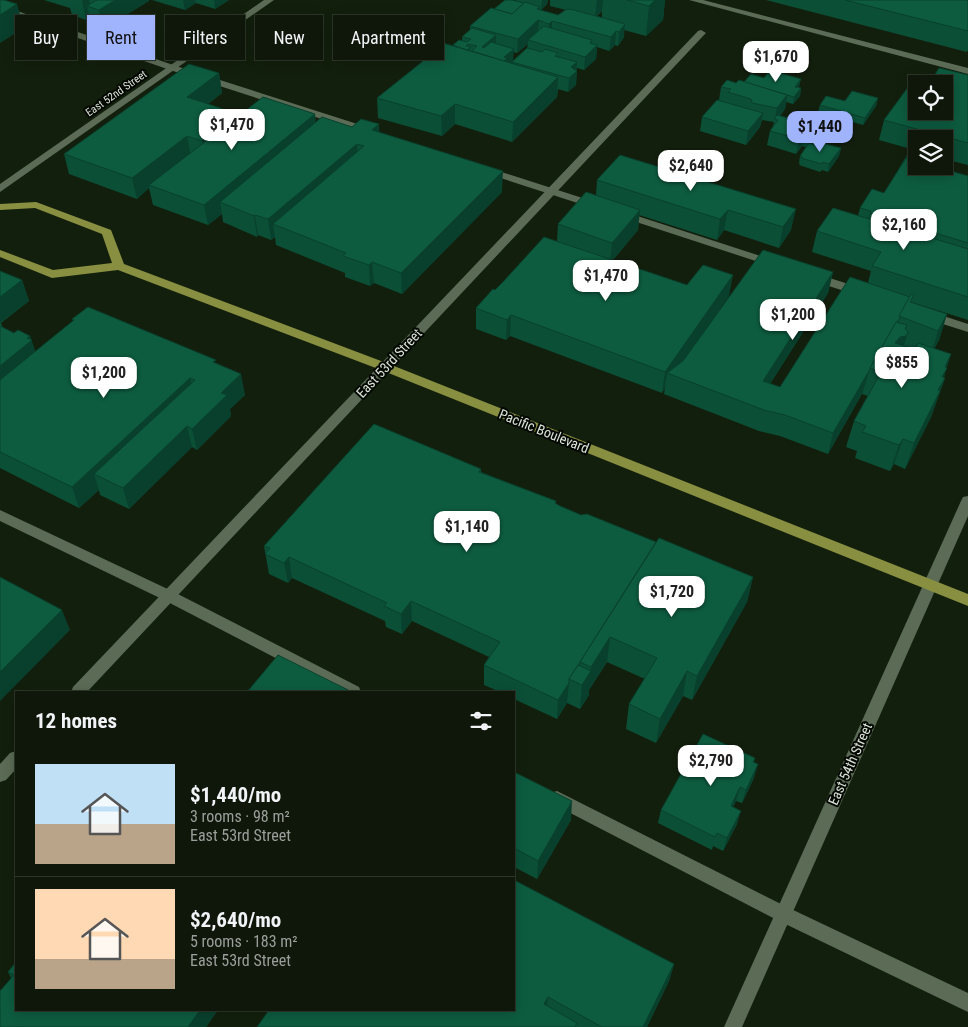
<!DOCTYPE html>
<meta charset="utf-8">
<style>
:root{--surface:#0e170a;--page:#172013;--text:#f1f3f6;--muted:#9b9f9c;--line:#2e362b;--accent:#a0b3fd}
body{margin:0;font-family:"Roboto Condensed",sans-serif;background:var(--page);color:var(--text);height:100vh;display:flex;flex-direction:column;font-size:19px;white-space:nowrap}
*{box-sizing:border-box;margin:0}
p{font-size:16px;color:var(--muted)}
.icon{flex:none;width:28px;height:28px;fill:none;stroke:currentColor;stroke-width:2;stroke-linecap:round;stroke-linejoin:round}
.map{position:relative;flex:1;overflow:hidden}
.drawer{position:absolute;left:15px;top:691px;width:500px;height:320px;display:flex;flex-direction:column;background:var(--surface);border-radius:0px;box-shadow:0 2px 12px #0003,0 0 0 1px var(--line)}
.drawer>*{flex:none}
.banner{position:absolute;left:15px;top:15px;width:500px;height:45px;display:flex;gap:10px}
.tools{position:absolute;left:908px;top:75px;display:grid;gap:10px}
.tools a{display:grid;place-items:center;width:45px;height:45px;border-radius:0px;background:var(--surface);box-shadow:0 2px 12px #0003,0 0 0 1px var(--line);font-size:25px}
.price{position:absolute;translate:-50% -42px;padding:0 11px;border-radius:10px;background:#fff;color:#222;font-size:16px;line-height:32px;filter:drop-shadow(0 1px 2px #0008)}
.price::after{content:'';position:absolute;left:50%;top:30px;width:15px;height:11px;margin-left:-8px;background:inherit;clip-path:polygon(0 0,100% 0,50% 100%)}
.price.active{background:var(--accent);color:#111}
ul{padding:0;list-style:none}
li{display:flex;align-items:center;gap:15px;height:125px;padding:0 20px}
li+li{border-top:1px solid var(--line)}
li span{display:grid;place-items:center;flex:none;width:140px;height:100px;border-radius:0px;color:#555}
li>.icon{margin-inline-start:auto}
span .icon{width:60px;height:60px;fill:#fffc;stroke-width:1}
li b{font-size:21px}
h2{display:flex;justify-content:space-between;align-items:center;height:60px;padding:0 20px;font-size:21px}
.pill{padding:0 18px;border-radius:0px;background:var(--surface);box-shadow:0 2px 12px #0003,0 0 0 1px var(--line);font-size:18px;line-height:45px}
.pill.active{background:var(--accent);color:#111}
.map>svg:first-child{display:block}
</style>
<div class="map">
<svg width="968" height="1027" viewBox="0 0 968 1027">
<rect width="100%" height="100%" fill="#131f0d"/>
<g fill="none" stroke-linecap="round" stroke-linejoin="round">
<g fill="#5b6b55" fill-rule="evenodd">
<path d="M689,0H703L968,68V74Z"/>
<path d="M0,5L176,66L373,129L374,131L369,134L365,133L170,70L0,11Z"/>
<path d="M486,167L601,204L602,206L601,208H593L482,172L481,170L482,168Z"/>
<path d="M622,211L779,262L781,264L775,268L771,266L618,216L617,214Z"/>
<path d="M814,273L864,289L866,292L860,296L810,280L808,277Z"/>
<path d="M928,311L968,324V332L924,318L922,315Z"/>
<path d="M0,510L174,592L359,687L361,692H341L164,600L0,521Z"/>
<path d="M557,791L789,908L968,993V1012L777,920L551,803L549,798L551,793Z"/>
</g>
<g fill="#5b6b55" fill-rule="evenodd">
<path d="M264,0H274L0,192V184Z"/>
<path d="M701,30L706,33L704,35L87,692H71L73,687L698,31Z"/>
<path d="M968,496V516L742,1027H724L961,501L963,497Z"/>
<path d="M16,751V769L6,780L0,782V764L10,753Z"/>
</g>
<path fill="#898f41" fill-rule="evenodd" d="M36,202L111,230L124,264L389,364L968,594V606L381,370L118,270L52,278L0,257V250L53,270L112,263L102,234L35,208L0,210V204Z"/>
</g>
<g fill="#0b4f37" fill-rule="evenodd">
<path d="M44,0H149V1L103,29L91,25L90,18L86,20L72,15L70,8Z"/>
<path d="M152,0H229L215,9L196,3L185,10Z"/>
<path d="M516,0H548L547,4L541,10H540L558,15L566,10L550,6V0H665L663,20L646,36L624,30V37L618,46L615,45L609,51L597,47L596,59L584,70L577,68L576,85L568,92L558,89L557,97L512,142L455,124L442,136L378,118L377,98L422,62L438,48L453,46L462,41V37L470,30V26L494,9L516,1ZM602,11V18L597,16ZM528,44L527,48L513,61V52L517,53Z"/>
<path d="M766,0H968V50L967,52Z"/>
<path d="M219,73L222,93L208,104L223,109L224,114L233,117V120L316,122L352,127L379,132L502,192L402,294L374,283L370,286L345,277V273L276,245L275,237L271,240L258,235L257,237L223,222L222,214L208,225L153,205L149,188L137,199L69,174L64,154Z"/>
<path d="M968,75V165L944,159V139H916V166H942V169L968,176V320L912,302L947,314L939,340L934,349L946,367L944,378H945L931,417L905,469L894,464L890,471L855,458L857,451L846,447L854,421L868,396L862,394L863,392L828,454L780,436L759,431L664,394L665,388L662,393L510,336L506,340L476,329V308L495,290L557,241L558,224L596,196L597,180L620,155L791,230L779,248L724,230L717,240L639,215L638,230L613,260L687,285L729,296L705,330L833,272L828,293L770,384L780,387L868,283L871,271L812,252L817,231L858,216L860,208L884,193L911,149L879,140L884,120L916,111ZM908,348L914,351L913,353L907,351Z"/>
<path d="M764,78L801,79L799,86L798,87L801,88L800,96L793,104L786,102L785,109L780,116L823,128L820,142L841,148L839,156L828,172L822,170L820,172L799,165L800,164L799,163L800,156L806,147L802,146L796,154L767,145L770,131L773,126L774,122L762,120L760,127L746,145L700,131L702,117L719,100L721,87Z"/>
<path d="M878,98L876,106L863,125L818,112L820,105L845,101Z"/>
<path d="M0,271L22,280L29,301L1,323L3,328L14,333L30,336L35,352L73,321L72,319L216,364L245,395L230,409L231,416L197,450L192,447L129,509L100,495L99,490L79,508L0,468Z"/>
<path d="M481,469V472L556,501V504L560,506L581,515L753,577L747,602L692,700L683,696L656,743L626,729L629,704L645,679L607,662L589,690V695L580,709L567,703L557,719L514,699V692H500L484,685V665L489,657L412,621L402,634L386,627L385,621L292,578L288,583L269,574L264,546Z"/>
<path d="M755,758L754,762V778L742,803L736,801L733,807L737,824L723,851L713,846L712,850L658,823L661,810Z"/>
<path d="M514,772L571,820L537,879L514,867Z"/>
<path d="M514,880L674,964L669,981L647,1027H257Z"/>
<path d="M16,962V1010H218L206,1027H0L11,978L8,972Z"/>
</g>
<g fill="#09402d">
<path d="M83,0H89L91,7L87,6L90,18L86,20L82,1Z"/>
<path d="M115,0H149V1L103,29L99,10Z"/>
<path d="M183,0H195L196,3L185,10Z"/>
<path d="M214,0H229L215,9Z"/>
<path d="M542,0H548L547,4L541,10Z"/>
<path d="M597,0H603L602,11L595,18Z"/>
<path d="M655,0H665L663,20L646,36L649,6Z"/>
<path d="M17,4L24,28L0,43V15Z"/>
<path d="M540,7L538,34L528,40V44L517,53L518,39L537,9Z"/>
<path d="M552,21V35L549,37V24Z"/>
<path d="M625,24L624,37L618,46L619,32Z"/>
<path d="M616,31L615,45L609,51L611,37Z"/>
<path d="M496,35V49L487,57L482,47Z"/>
<path d="M592,40V50L597,45L596,59L584,70L585,57L590,43Z"/>
<path d="M514,49L513,63L512,62V64L504,75V57Z"/>
<path d="M577,62L576,85L568,92L569,78L571,67Z"/>
<path d="M219,73L222,93L191,117L187,97Z"/>
<path d="M558,77L557,97L512,142L513,122Z"/>
<path d="M801,79L799,86L793,94L795,87Z"/>
<path d="M801,88L800,96L793,104L794,97Z"/>
<path d="M787,95L785,109L777,119H775L777,108Z"/>
<path d="M878,98L876,106L863,125L865,118Z"/>
<path d="M455,104V124L442,136L441,116Z"/>
<path d="M223,109L225,123L233,117L236,137L206,161L202,141L218,113Z"/>
<path d="M763,113L760,127L746,145L748,131Z"/>
<path d="M315,114L317,134L220,202L222,214L208,225L204,205Z"/>
<path d="M379,124L380,145L372,130Z"/>
<path d="M823,128L820,142L815,149L818,135Z"/>
<path d="M805,131L802,146L796,154L799,139Z"/>
<path d="M187,136L191,156L149,185V188L137,199L132,178Z"/>
<path d="M357,144L358,164L273,224L275,237L271,240L268,219Z"/>
<path d="M841,148L839,156L828,172L829,164Z"/>
<path d="M503,171L502,192L402,294L401,273Z"/>
<path d="M796,209L791,230L779,248L783,227Z"/>
<path d="M640,210L638,230L610,263L612,243Z"/>
<path d="M728,210L724,230L717,240L720,219Z"/>
<path d="M255,215L258,235L257,237L254,216Z"/>
<path d="M372,262L374,283L370,286L369,265Z"/>
<path d="M833,272L828,293L758,402L763,381Z"/>
<path d="M733,275L729,296L674,375L667,373L665,388L662,393L665,372Z"/>
<path d="M22,280L29,301L0,323V297Z"/>
<path d="M947,314L939,340L930,357L938,331Z"/>
<path d="M511,315L510,336L506,340L507,320Z"/>
<path d="M907,325L903,337L908,332L900,358L895,343Z"/>
<path d="M30,336L39,361L0,393V366Z"/>
<path d="M951,354L941,386L945,378L931,417L905,469L914,443L945,367Z"/>
<path d="M869,371L863,392L828,454L833,433Z"/>
<path d="M241,374L245,395L230,409L231,416L197,450L192,429L221,393Z"/>
<path d="M190,378L195,399L94,474L99,490L79,508L72,487Z"/>
<path d="M187,426L192,447L129,509L123,488Z"/>
<path d="M903,439L894,464L890,471L899,445Z"/>
<path d="M289,557L292,578L288,583L284,563Z"/>
<path d="M753,577L747,602L692,700L697,676Z"/>
<path d="M411,601L412,621L402,634L401,614Z"/>
<path d="M62,610L70,630L0,701V672Z"/>
<path d="M610,637L607,662L589,690V695L580,709L582,685L590,672L591,667Z"/>
<path d="M687,671L683,696L656,743L660,719Z"/>
<path d="M569,683L567,703L557,719L558,700Z"/>
<path d="M758,764L754,778L742,803L746,790Z"/>
<path d="M740,787L736,801L727,819L731,806Z"/>
<path d="M572,801L571,820L537,879L538,861Z"/>
<path d="M741,811L737,824L723,851L727,838Z"/>
<path d="M674,964L669,981L647,1027H643Z"/>
<path d="M548,997L546,1013L544,1004Z"/>
<path d="M200,1010H218L206,1027H188Z"/>
</g>
<g fill="#0d5c40" stroke="#09402d">
<path d="M0,0H4L17,4L0,15Z"/>
<path d="M97,0H115L99,10L87,6Z"/>
<path d="M505,0H512L524,3L512,14L494,9Z"/>
<path d="M627,0H655L649,6Z"/>
<path d="M845,0H968V31Z"/>
<path d="M525,2L540,7L537,9L558,15L567,9L574,10L625,24L619,32L616,31L611,37L552,21L549,24L538,20L518,39L470,26L491,8L512,14Z"/>
<path d="M544,26L592,40L590,43L597,45L585,57L528,40Z"/>
<path d="M472,28L496,35L482,47L484,48L491,42L514,49L504,57L507,58L504,61L472,51L477,46L468,44L466,46L471,47L467,50L453,45L459,40L467,42L471,39L462,37Z"/>
<path d="M443,43L558,77L513,122L455,104L441,116L377,98L422,62L435,48H438Z"/>
<path d="M527,48L542,52L545,49L558,53L555,56L577,62L571,67L577,71L569,78L512,62Z"/>
<path d="M189,64L219,73L187,97L223,109L218,113L233,117L202,141L187,136L132,178L64,154Z"/>
<path d="M939,68L968,75V143L884,120L911,83L918,84H916V111H944V84H929Z"/>
<path d="M770,70L801,79L795,87L801,88L794,97L744,82L751,74L764,78Z"/>
<path d="M727,80L736,83L739,80L787,95L777,108L752,103L751,99L728,92L731,89L721,87Z"/>
<path d="M852,91L878,98L865,118L820,105L826,96L845,101Z"/>
<path d="M263,97L315,114L204,205L149,185Z"/>
<path d="M717,100L763,113L748,131L702,117Z"/>
<path d="M777,115L823,128L818,135L805,131L799,139L770,131L778,120L774,119Z"/>
<path d="M322,117L352,127L361,119L379,124L372,130L503,171L401,273L372,262L369,265L343,256L346,253L273,224L364,146L357,144L268,219L255,215L254,216L220,202Z"/>
<path d="M818,142L841,148L829,164L823,162L822,164L801,158L802,156H800L809,143L815,145Z"/>
<path d="M911,149L916,151V161L906,158L899,169Z"/>
<path d="M620,155L796,209L783,227L728,210L720,219L597,180Z"/>
<path d="M906,158L916,161V166H934L968,176V243L870,213L871,211L860,208L872,189L884,193Z"/>
<path d="M586,192L640,210L612,243L558,224Z"/>
<path d="M833,208L968,249V297L872,266L881,252L817,231Z"/>
<path d="M544,237L687,285L703,265L733,275L665,372L511,315L507,320L476,308L493,289L495,290L502,283Z"/>
<path d="M763,250L833,272L763,381L780,387L850,277L910,297L899,319L833,433L785,415L764,410L667,373L683,361Z"/>
<path d="M0,271L22,280L0,297Z"/>
<path d="M911,294L914,295L910,302L947,314L938,331L899,316Z"/>
<path d="M88,307L216,360L213,362L241,374L221,393L227,395L192,429L187,426L123,488L94,474L195,380L190,378L72,487L0,452V380L74,320L72,319Z"/>
<path d="M896,322L907,325L905,329L908,332L906,336L900,337L895,343L908,347L905,351L913,353L918,343L951,354L945,367L947,368L942,377L945,378L938,390L940,391L914,443L903,439L899,445L862,432L866,426L854,421L881,372L870,368Z"/>
<path d="M0,326L14,333L18,330L30,336L27,338L32,340L0,366Z"/>
<path d="M374,424L481,469L479,472L556,501L555,503L560,506L581,515L587,514L656,542L580,662L579,665H578L569,679V683L558,700L484,665L500,642L411,601L401,614L384,606L387,603L289,557L284,563L265,554L270,548L264,546Z"/>
<path d="M659,538L753,577L697,676L687,671L660,719L629,704L657,658L610,637L591,667L580,662Z"/>
<path d="M0,577L62,610L0,672Z"/>
<path d="M278,655L352,692H247Z"/>
<path d="M578,665L591,671L582,685L569,679Z"/>
<path d="M703,734L755,758L753,762L758,764L746,790L740,787L731,806L741,811L727,838L717,833L715,837L661,810Z"/>
<path d="M514,772L572,801L538,861L514,848Z"/>
<path d="M514,880L674,964L643,1027H602L548,997L544,1004L577,1023L575,1027H257L269,1010H514Z"/>
<path d="M16,962V1010H200L188,1027H0V991L14,975L8,972Z"/>
</g>
<g text-anchor="middle" stroke-width="4" stroke-linejoin="round" paint-order="stroke">
<g font-size="11" fill="#dbe4d8" stroke="#040802">
<text transform="translate(116 93) rotate(-35)" y="4">East 52nd Street</text>
</g>
<g font-size="14" fill="#dbe4d8" stroke="#040802">
<text transform="translate(389 363) rotate(-47)" y="5">East 53rd Street</text>
<text transform="translate(544 431) rotate(22)" y="5">Pacific Boulevard</text>
<text transform="translate(850 764) rotate(-66)" y="5">East 54th Street</text>
</g>
</g>
</svg>
<div class="tools">
<a><svg class="icon" aria-label="locate" viewBox="0 0 24 24"><circle cx="12" cy="12" r="6"/><path d="M12 2v4M12 18v4M2 12h4M18 12h4"/></svg></a>
<a><svg class="icon" aria-label="layers" viewBox="0 0 24 24"><path d="M12 4l9 5-9 5-9-5zM3 14l9 5 9-5"/></svg></a>
</div>
<b class="price" style="left:776px;top:83px">$1,670</b>
<b class="price" style="left:232px;top:151px">$1,470</b>
<b class="price active" style="left:820px;top:153px">$1,440</b>
<b class="price" style="left:691px;top:192px">$2,640</b>
<b class="price" style="left:904px;top:251px">$2,160</b>
<b class="price" style="left:606px;top:302px">$1,470</b>
<b class="price" style="left:793px;top:341px">$1,200</b>
<b class="price" style="left:902px;top:389px">$855</b>
<b class="price" style="left:104px;top:399px">$1,200</b>
<b class="price" style="left:467px;top:553px">$1,140</b>
<b class="price" style="left:672px;top:618px">$1,720</b>
<b class="price" style="left:711px;top:787px">$2,790</b>
<div class="banner">
<a class="pill">Buy</a>
<a class="pill active">Rent</a>
<a class="pill">Filters</a>
<a class="pill">New</a>
<a class="pill">Apartment</a>
</div>
<section class="drawer">
<h2>12 homes<svg class="icon" aria-label="filters" viewBox="0 0 24 24"><path d="M4 7h16M4 17h16"/><circle cx="9" cy="7" r="2"/><circle cx="15" cy="17" r="2"/></svg></h2>
<ul>
<li><span style="background:linear-gradient(#bfe0f5 60%,#b9a48a 0)"><svg class="icon" aria-label="home" viewBox="0 0 24 24"><path d="M3 11l9-7 9 7M6 9v11h12V9"/></svg></span><div><b>$1,440/mo</b><p>3 rooms · 98 m²</p><p>East 53rd Street</p></div></li>
<li><span style="background:linear-gradient(#ffd9b3 70%,#b9a48a 0)"><svg class="icon" aria-label="home" viewBox="0 0 24 24"><path d="M3 11l9-7 9 7M6 9v11h12V9"/></svg></span><div><b>$2,640/mo</b><p>5 rooms · 183 m²</p><p>East 53rd Street</p></div></li>
</ul>
</section>
</div>
